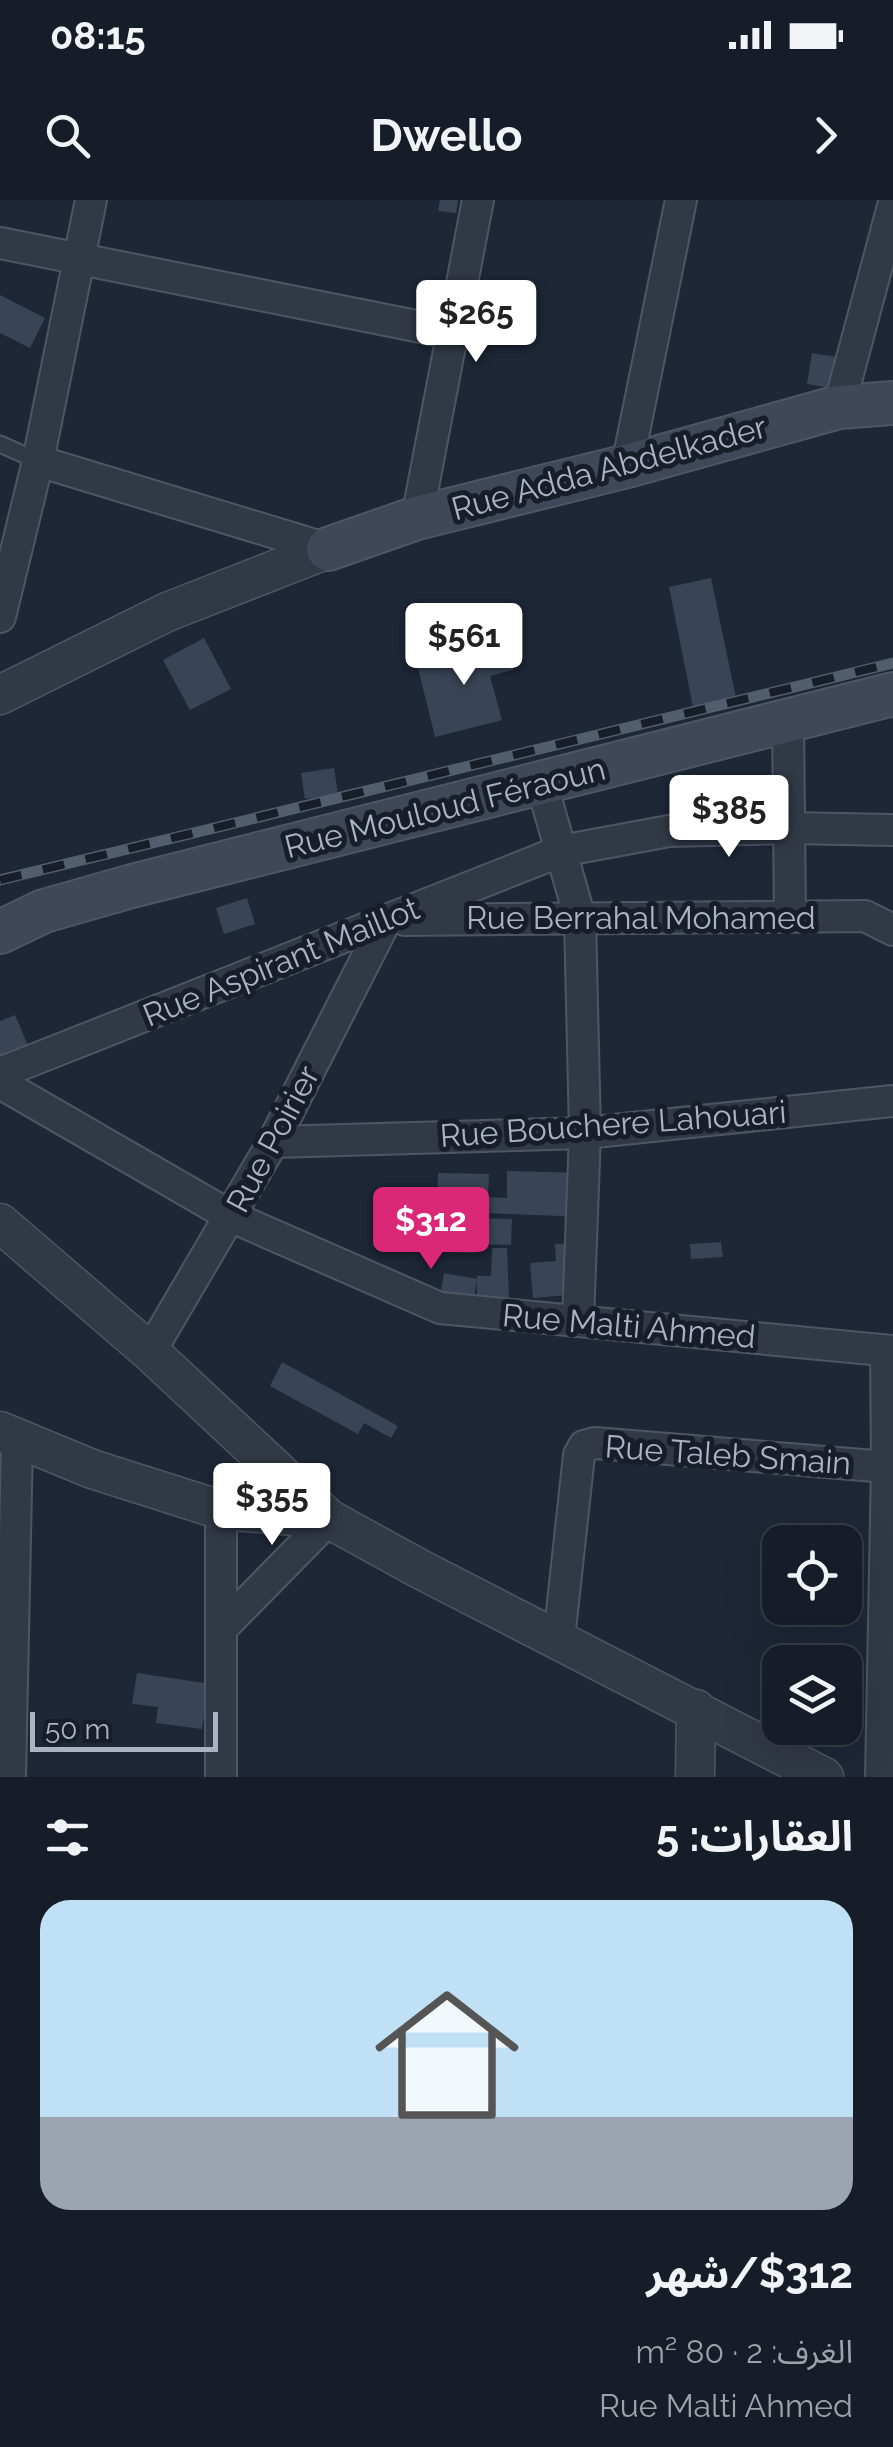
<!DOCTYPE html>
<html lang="ar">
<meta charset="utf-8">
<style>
:root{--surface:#161d28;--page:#1f2630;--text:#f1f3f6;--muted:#9ea2a8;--line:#353b45;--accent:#db2777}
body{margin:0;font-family:Raleway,"Noto Sans Arabic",sans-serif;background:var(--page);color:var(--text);direction:rtl;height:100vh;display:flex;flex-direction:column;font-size:38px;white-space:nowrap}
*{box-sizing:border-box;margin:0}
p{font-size:32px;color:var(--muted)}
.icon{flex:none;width:55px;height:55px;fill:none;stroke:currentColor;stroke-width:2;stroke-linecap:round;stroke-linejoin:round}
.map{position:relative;height:1577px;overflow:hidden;direction:ltr}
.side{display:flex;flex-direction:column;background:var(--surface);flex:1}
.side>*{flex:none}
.fabs{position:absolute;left:762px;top:1325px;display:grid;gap:20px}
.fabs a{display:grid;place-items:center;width:100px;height:100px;border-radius:20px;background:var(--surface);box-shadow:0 10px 40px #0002,0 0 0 2px var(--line);font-size:50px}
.scale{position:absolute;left:30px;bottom:25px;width:188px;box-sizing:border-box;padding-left:10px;border:5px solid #aab3c4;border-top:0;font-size:28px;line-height:35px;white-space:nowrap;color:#aab3c4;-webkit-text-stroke:8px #171e2a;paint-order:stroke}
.price{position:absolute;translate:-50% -85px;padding:0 22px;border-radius:10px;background:#fff;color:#222;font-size:32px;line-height:65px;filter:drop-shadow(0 2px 5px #0008)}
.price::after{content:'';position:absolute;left:50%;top:60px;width:30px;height:22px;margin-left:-15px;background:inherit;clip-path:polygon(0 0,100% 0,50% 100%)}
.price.on{background:var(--accent);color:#fff}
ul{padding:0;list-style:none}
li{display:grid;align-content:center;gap:20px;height:530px;padding:0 40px}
li span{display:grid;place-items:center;height:310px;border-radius:30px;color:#555}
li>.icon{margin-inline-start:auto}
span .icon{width:180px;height:180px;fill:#fffc;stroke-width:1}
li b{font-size:42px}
h2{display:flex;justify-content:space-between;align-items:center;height:120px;padding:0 40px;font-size:42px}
.status{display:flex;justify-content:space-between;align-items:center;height:70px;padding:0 50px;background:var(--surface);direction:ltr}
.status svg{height:28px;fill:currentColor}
header{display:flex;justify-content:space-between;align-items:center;height:130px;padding:0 40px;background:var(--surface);font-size:45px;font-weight:700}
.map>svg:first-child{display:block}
</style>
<div class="status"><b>08:15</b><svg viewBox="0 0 49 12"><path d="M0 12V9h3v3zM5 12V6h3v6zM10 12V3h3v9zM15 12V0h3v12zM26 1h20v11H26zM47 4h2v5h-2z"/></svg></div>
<header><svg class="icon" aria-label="forward" viewBox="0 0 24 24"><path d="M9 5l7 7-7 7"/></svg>Dwello<svg class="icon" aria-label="search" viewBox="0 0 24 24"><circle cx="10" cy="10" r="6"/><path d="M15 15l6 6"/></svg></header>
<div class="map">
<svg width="893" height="1577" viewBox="0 0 893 1577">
<rect width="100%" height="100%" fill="#1d2736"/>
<g fill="#394557">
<path d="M440,0H458L456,13L438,11Z"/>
<path d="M0,95L45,118L30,148L0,133Z"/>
<path d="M812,153L836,157L831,188L807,184Z"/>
<path d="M711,378L736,498L693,507L669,387Z"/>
<path d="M204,438L231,489L190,510L163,460Z"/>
<path d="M506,442L513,470L490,476L502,520L435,537L417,464Z"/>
<path d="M334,568L338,594L305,599L301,573Z"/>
<path d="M247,698L255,724L224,734L216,708Z"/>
<path d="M15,815L38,869L0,877V821Z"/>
<path d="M507,971L588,973L587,1017L482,1013V1018L512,1019L511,1045L475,1044V1053L442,1052L443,1037L459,1038L460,1009L437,1008L438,973L489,974L488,997L507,998Z"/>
<path d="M398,1024L437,1035L433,1049L393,1038Z"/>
<path d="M721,1042L723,1057L691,1059L690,1044Z"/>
<path d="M573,1043L578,1094L533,1098L530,1063L556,1061L555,1044Z"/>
<path d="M492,1048H507L510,1124L477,1123V1080L471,1114L438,1109L444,1073L477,1079V1076H491Z"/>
<path d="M282,1162L398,1226L391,1238L364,1223L358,1234L270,1186Z"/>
<path d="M137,1473L218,1485L213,1517L204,1516L202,1529L156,1523L158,1507L132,1504Z"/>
</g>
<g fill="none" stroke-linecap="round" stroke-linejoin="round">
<g stroke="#4e5665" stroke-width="19">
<path id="service" d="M0,244L38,261"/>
</g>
<g stroke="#4e5665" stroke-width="34">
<g id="minor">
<path d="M0,43L451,133"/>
<path d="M839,207L893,6"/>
<path d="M38,261L328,349"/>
<path d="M627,266L681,0"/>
<path d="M417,318L478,0"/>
<path d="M0,417L38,261L91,0"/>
<path d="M788,523L790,717"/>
<path d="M542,585L580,718L585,933L578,1121"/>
<path d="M405,720L865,716L893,730"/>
<path d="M0,873L561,651L669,631L789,628L893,630"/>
<path d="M0,883L232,1017L440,1108L893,1151"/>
<path d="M273,942L585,933L893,901"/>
<path d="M150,1152L273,942L386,720"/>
<path d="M221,1429L329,1319"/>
<path d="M559,1439L579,1255L584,1246L595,1243L887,1267"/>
<path d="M10,1577L17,1241"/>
<path d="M221,1577V1310"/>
<path d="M881,1577L887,1267L886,1151"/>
</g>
</g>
<g stroke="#4e5665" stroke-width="41">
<g id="tertiary">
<path d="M0,495L167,412L328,349"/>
<path d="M0,1023L150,1152L329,1319L418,1368L824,1577"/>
<path d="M0,1231L92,1269L221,1310L329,1319"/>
<path d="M695,1577L696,1509"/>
</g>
</g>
<g stroke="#4e5665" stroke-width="46">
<g id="secondary">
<path d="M328,349L417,318L627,266L839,207L893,203"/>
<path d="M0,732L44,711L132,686L893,494"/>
</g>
</g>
<use href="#service" stroke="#313946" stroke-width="15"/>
<use href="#minor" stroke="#313946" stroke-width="30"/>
<use href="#tertiary" stroke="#313946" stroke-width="38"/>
<use href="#secondary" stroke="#3e4859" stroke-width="42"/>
<g stroke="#525d6e" stroke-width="11">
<path id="rail" d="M0,680L893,463"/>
</g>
<use href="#rail" stroke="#171e2a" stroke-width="8" stroke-dasharray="22" stroke-linecap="butt"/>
</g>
<g text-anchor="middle" stroke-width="10" stroke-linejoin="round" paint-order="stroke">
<g font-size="32" fill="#aab3c4" stroke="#171e2a">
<text transform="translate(609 268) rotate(-15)" y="11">Rue Adda Abdelkader</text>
<text transform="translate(445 608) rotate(-14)" y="11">Rue Mouloud Féraoun</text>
<text x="641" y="729">Rue Berrahal Mohamed</text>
<text transform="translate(281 762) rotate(-22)" y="11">Rue Aspirant Maillot</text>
<text transform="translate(613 924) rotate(-4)" y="11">Rue Bouchere Lahouari</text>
<text transform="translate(273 939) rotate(-62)" y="11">Rue Poirier</text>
<text transform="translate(629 1126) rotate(5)" y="11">Rue Malti Ahmed</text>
<text transform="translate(728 1255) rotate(4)" y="11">Rue Taleb Smain</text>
</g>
</g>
</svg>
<div class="fabs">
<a><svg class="icon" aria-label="locate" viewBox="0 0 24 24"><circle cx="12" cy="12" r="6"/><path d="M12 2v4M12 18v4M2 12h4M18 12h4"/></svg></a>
<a><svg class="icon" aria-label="layers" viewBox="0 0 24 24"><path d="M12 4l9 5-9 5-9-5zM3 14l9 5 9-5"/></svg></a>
</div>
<div class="scale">50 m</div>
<b class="price" style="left:476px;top:165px">$265</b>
<b class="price" style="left:464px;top:488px">$561</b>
<b class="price" style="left:729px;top:660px">$385</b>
<b class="price on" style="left:431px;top:1072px">$312</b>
<b class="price" style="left:272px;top:1348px">$355</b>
</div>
<section class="side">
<h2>العقارات: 5<svg class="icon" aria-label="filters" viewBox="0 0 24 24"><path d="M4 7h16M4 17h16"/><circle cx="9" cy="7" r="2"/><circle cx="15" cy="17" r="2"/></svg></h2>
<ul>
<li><span style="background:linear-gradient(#bfe0f5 70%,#9aa5b1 0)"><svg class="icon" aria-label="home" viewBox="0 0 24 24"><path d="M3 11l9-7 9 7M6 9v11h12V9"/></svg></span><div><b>$312/شهر</b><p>الغرف: 2 · 80 m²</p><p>Rue Malti Ahmed</p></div></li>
</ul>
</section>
